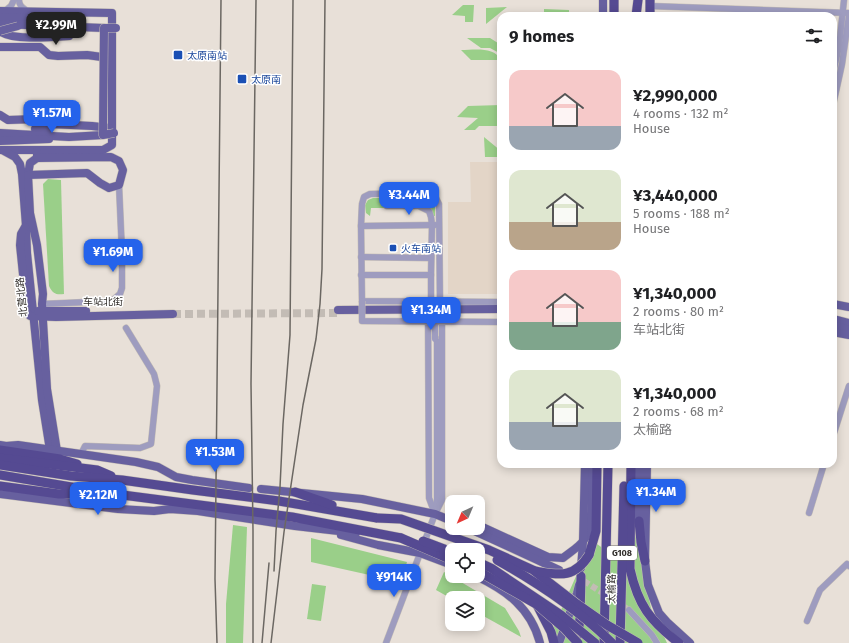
<!DOCTYPE html>
<meta charset="utf-8">
<style>
:root{--surface:#fff;--page:#f2f2f2;--text:#202124;--muted:#757577;--accent:#2563eb}
body{margin:0;font-family:"Fira Sans","Noto Sans SC",sans-serif;background:var(--page);color:var(--text);height:100vh;display:flex;flex-direction:column;font-size:15px;white-space:nowrap}
*{box-sizing:border-box;margin:0}
p{font-size:13px;color:var(--muted)}
.icon{flex:none;width:22px;height:22px;fill:none;stroke:currentColor;stroke-width:2;stroke-linecap:round;stroke-linejoin:round}
.map{position:relative;flex:1;overflow:hidden}
.sheet{position:absolute;left:497px;top:12px;width:340px;height:456px;display:flex;flex-direction:column;background:var(--surface);border-radius:12px;box-shadow:0 2px 10px #0003}
.sheet>*{flex:none}
.needle{width:26px;rotate:224deg}
.buttons{position:absolute;left:445px;top:495px;display:grid;gap:8px}
.buttons a{display:grid;place-items:center;width:40px;height:40px;border-radius:8px;background:var(--surface);box-shadow:0 2px 10px #0003;font-size:20px}
.price{position:absolute;translate:-50% -34px;padding:0 9px;border-radius:8px;background:var(--accent);color:#fff;font-size:13px;line-height:26px;filter:drop-shadow(0 1px 2px #0008)}
.price::after{content:'';position:absolute;left:50%;top:24px;width:12px;height:9px;margin-left:-6px;background:inherit;clip-path:polygon(0 0,100% 0,50% 100%)}
.price.on{background:#222;color:#fff}
ul{padding:0;list-style:none}
li{display:flex;align-items:center;gap:12px;height:100px;padding:0 12px}
li span{display:grid;place-items:center;flex:none;width:112px;height:80px;border-radius:12px;color:#555}
li>.icon{margin-inline-start:auto}
span .icon{width:48px;height:48px;fill:#fffc;stroke-width:1}
li b{font-size:17px}
h2{display:flex;justify-content:space-between;align-items:center;height:48px;padding:0 12px;font-size:17px}
.map>svg:first-child{display:block}
</style>
<div class="map">
<svg width="849" height="643" viewBox="0 0 849 643">
<rect width="100%" height="100%" fill="#e8e0d8"/>
<path fill="#e3d5c7" d="M470,162H501V294H448V202H471Z"/>
<g fill="#9acf89">
<path d="M463,5H474L473,22H465V16L452,15Z"/>
<path d="M507,7L486,24V8Z"/>
<path d="M544,9L569,10V16H544Z"/>
<path d="M467,38H490L501,45V54L490,48H481Z"/>
<path d="M461,50C474,50 494,46 501,60H471Z"/>
<path d="M501,105V126H479L475,130H464L478,118L457,117L468,106Z"/>
<path d="M484,137L501,151V157H485Z"/>
<path d="M48,179L61,180L64,294C56,295 53,294 49,286L43,184Z"/>
<path d="M373,198H430L435,204V216H433L428,207L419,204L385,208H371L370,216L366,213L365,205L368,200Z"/>
<path d="M233,525L247,527L243,643H226V604Z"/>
<path d="M636,535L651,608L667,643H557L553,628L577,574L597,544L626,565Z"/>
<path d="M311,538L407,562L401,582L311,562Z"/>
<path d="M444,572L505,608L519,631L521,637L478,613V598L452,599L436,590Z"/>
<path d="M312,584L326,586L321,621L307,619Z"/>
</g>
<g fill="none" stroke-linecap="round" stroke-linejoin="round">
<path stroke="#c3bcb5" stroke-width="6" stroke-dasharray="6 3" stroke-linecap="butt" d="M584,581L629,610"/>
<path stroke="#c3bcb5" stroke-width="8" stroke-dasharray="8 4" stroke-linecap="butt" d="M173,314L339,313"/>
<g stroke="#c3bcb5" stroke-width="7">
<g id="minor">
<path d="M19,0C19,6 23,8 27,11"/>
<path d="M650,6L849,13"/>
<path d="M5,11L11,6L14,0"/>
<path d="M833,73L839,47L844,0"/>
<path d="M833,105L842,64L849,15"/>
<path d="M361,226L435,225"/>
<path d="M361,257L431,258"/>
<path d="M361,275H431L432,225L431,217L429,211L419,206H387"/>
<path d="M431,275V302"/>
<path d="M440,302L439,204L436,198L431,193L370,194L364,197L362,204L361,226L362,301L501,302"/>
<path d="M42,304L112,301L120,294L122,288V253L119,185"/>
<path d="M428,309L429,498L435,514"/>
<path d="M833,436L849,386"/>
<path d="M81,454L85,446L140,448L151,444L157,386L154,374L126,328"/>
<path d="M436,509L437,499V339"/>
<path d="M809,513L824,464"/>
<path d="M629,610L652,635L657,643"/>
<path d="M807,621L820,590L847,564L849,566"/>
<path d="M386,643L435,514L442,500V309"/>
</g>
</g>
<g stroke="#c3bcb5" stroke-width="9">
<g id="major">
<path d="M0,11L112,13V145L103,150H0"/>
<path d="M603,16V0"/>
<path d="M0,18L29,17L51,24"/>
<path d="M0,24L104,28"/>
<path d="M0,31C10,41 54,37 69,36"/>
<path d="M0,47H40L49,55L58,56L87,55L109,58"/>
<path d="M0,115L8,120L37,119L50,124L92,126L109,128"/>
<path d="M35,129H49"/>
<path d="M0,133L69,137L103,135"/>
<path d="M0,141L49,139"/>
<path d="M4,151L15,157L20,164L22,174L26,226L27,253L42,400L50,450"/>
<path d="M37,151V158L30,163L28,175L30,213L37,245L43,294L42,304L47,389L57,451"/>
<path d="M28,175L87,173L100,183L109,188L119,185L123,170L119,161L111,157L37,158"/>
<path d="M25,227L21,234L20,245L27,313L30,316L56,317L173,314"/>
<path d="M833,304L849,307"/>
<path d="M338,310L501,309"/>
<path d="M38,311H86"/>
<path d="M833,319L849,323"/>
<path d="M833,325L849,330"/>
<path d="M833,332L849,335"/>
<path d="M0,445L6,446L18,445L136,462L158,467L176,477L192,480L249,488"/>
<path d="M647,464L645,561L648,585L659,613L667,622L690,643"/>
<path d="M261,489L362,499L435,514L452,521"/>
<path d="M0,494L118,509L154,511L170,509L198,511L295,526L356,533"/>
<path d="M639,521V464"/>
<path d="M478,525L548,557L563,558C569,553 579,547 584,540C595,525 591,483 590,464"/>
<path d="M468,528L559,570"/>
<path d="M341,535L378,545L420,553L452,565"/>
<path d="M581,568L583,542L585,464"/>
<path d="M476,576C507,591 531,608 540,643"/>
<path d="M559,643L577,593L579,585"/>
</g>
</g>
<g stroke="#c3bcb5" stroke-width="10">
<g id="highway">
<path d="M650,0V16"/>
<path d="M614,16V0"/>
<path d="M636,16L638,0"/>
<path d="M0,450L60,459L77,464"/>
<path d="M0,458L97,470L111,476"/>
<path d="M631,464L630,569C638,605 650,621 679,643"/>
<path d="M0,465L71,476L122,480L193,490L279,501L377,518"/>
<path d="M0,475L107,493L292,517L401,538"/>
<path d="M0,486L59,494H86"/>
<path d="M295,492L332,505"/>
<path d="M639,521L641,542L645,561"/>
<path d="M589,555L596,531L597,464"/>
<path d="M537,605L551,632L554,643"/>
<path d="M578,635L580,618L581,576"/>
<path d="M604,643L608,464"/>
<path d="M620,643L624,486"/>
</g>
</g>
<use href="#minor" stroke="#9e9cbf" stroke-width="6"/>
<use href="#major" stroke="#67609f" stroke-width="8"/>
<use href="#highway" stroke="#554a92" stroke-width="9"/>
<g stroke="#6b6762" stroke-width="1.5">
<path d="M274,571L276,531L280,487L283,424L290,335L293,0"/>
<path d="M217,643L215,579L221,0"/>
<path d="M253,643V531L251,384L256,0"/>
<path d="M262,643L269,563"/>
<path d="M271,643L284,532L303,405L316,339L320,304L322,269L325,0"/>
</g>
<g stroke="#c3bcb5" stroke-width="7" stroke-linecap="butt">
<g id="minor-bridge">
<path d="M362,301V321L501,322"/>
<path d="M435,339V302"/>
</g>
</g>
<g stroke="#c3bcb5" stroke-width="9" stroke-linecap="butt">
<g id="major-bridge">
<path d="M0,31L18,26"/>
<path d="M114,133L103,135L104,28H116"/>
</g>
</g>
<g stroke="#c3bcb5" stroke-width="10" stroke-linecap="butt">
<g id="highway-bridge">
<path d="M377,518L401,519L489,550L533,570L577,604L607,625L638,643"/>
<path d="M401,538L452,560"/>
<path d="M423,541L452,552"/>
<path d="M497,560C538,583 578,609 612,643"/>
<path d="M478,562L491,568L561,615L595,643"/>
<path d="M478,571L536,604L564,628L578,643"/>
<path d="M535,571C559,575 574,579 589,555"/>
</g>
</g>
<use href="#minor-bridge" stroke="#9e9cbf" stroke-width="6"/>
<use href="#major-bridge" stroke="#67609f" stroke-width="8"/>
<use href="#highway-bridge" stroke="#554a92" stroke-width="9"/>
</g>
<g fill="#1a4fb4" stroke="#fff" stroke-width="1.5">
<rect x="173" y="50" width="10" height="10" rx="2"/>
<rect x="237" y="74" width="10" height="10" rx="2"/>
<rect x="389" y="244" width="8" height="8" rx="2"/>
</g>
<g text-anchor="middle" stroke-width="3" stroke-linejoin="round" paint-order="stroke">
<rect fill="#fff" stroke="#6f6d6b" stroke-width="1" x="607" y="546" width="30" height="14" rx="3"/>
<g font-size="9" font-weight="bold" fill="#312e2b">
<text x="622" y="556">G108</text>
</g>
<g font-size="10" fill="#164399" stroke="#fff" text-anchor="start">
<text x="187" y="59">太原南站</text>
<text x="251" y="83">太原南</text>
<text x="401" y="252">火车南站</text>
</g>
<g font-size="10" fill="#312e2b" stroke="#fff">
<text transform="translate(21 297) rotate(-96)" y="4">北营北路</text>
<text x="103" y="305">车站北街</text>
<text transform="translate(611 589) rotate(-89)" y="4">太榆路</text>
</g>
</g>
</svg>
<div class="buttons">
<a><svg class="needle" viewBox="-14 -14 28 28"><path d="M0-13l5 13h-10z" fill="#e53935"/><path d="M0 13l5-13h-10z" fill="#757577"/></svg></a>
<a><svg class="icon" aria-label="locate" viewBox="0 0 24 24"><circle cx="12" cy="12" r="6"/><path d="M12 2v4M12 18v4M2 12h4M18 12h4"/></svg></a>
<a><svg class="icon" aria-label="layers" viewBox="0 0 24 24"><path d="M12 4l9 5-9 5-9-5zM3 14l9 5 9-5"/></svg></a>
</div>
<b class="price on" style="left:56px;top:46px">¥2.99M</b>
<b class="price" style="left:52px;top:134px">¥1.57M</b>
<b class="price" style="left:409px;top:216px">¥3.44M</b>
<b class="price" style="left:113px;top:273px">¥1.69M</b>
<b class="price" style="left:431px;top:331px">¥1.34M</b>
<b class="price" style="left:215px;top:473px">¥1.53M</b>
<b class="price" style="left:656px;top:513px">¥1.34M</b>
<b class="price" style="left:98px;top:516px">¥2.12M</b>
<b class="price" style="left:394px;top:598px">¥914K</b>
<section class="sheet">
<h2>9 homes<svg class="icon" aria-label="filters" viewBox="0 0 24 24"><path d="M4 7h16M4 17h16"/><circle cx="9" cy="7" r="2"/><circle cx="15" cy="17" r="2"/></svg></h2>
<ul>
<li><span style="background:linear-gradient(#f6c9c9 70%,#9aa5b1 0)"><svg class="icon" aria-label="home" viewBox="0 0 24 24"><path d="M3 11l9-7 9 7M6 9v11h12V9"/></svg></span><div><b>¥2,990,000</b><p>4 rooms · 132 m²</p><p>House</p></div></li>
<li><span style="background:linear-gradient(#dfe7d0 65%,#b9a48a 0)"><svg class="icon" aria-label="home" viewBox="0 0 24 24"><path d="M3 11l9-7 9 7M6 9v11h12V9"/></svg></span><div><b>¥3,440,000</b><p>5 rooms · 188 m²</p><p>House</p></div></li>
<li><span style="background:linear-gradient(#f6c9c9 65%,#7fa58c 0)"><svg class="icon" aria-label="home" viewBox="0 0 24 24"><path d="M3 11l9-7 9 7M6 9v11h12V9"/></svg></span><div><b>¥1,340,000</b><p>2 rooms · 80 m²</p><p>车站北街</p></div></li>
<li><span style="background:linear-gradient(#dfe7d0 65%,#9aa5b1 0)"><svg class="icon" aria-label="home" viewBox="0 0 24 24"><path d="M3 11l9-7 9 7M6 9v11h12V9"/></svg></span><div><b>¥1,340,000</b><p>2 rooms · 68 m²</p><p>太榆路</p></div></li>
</ul>
</section>
</div>
